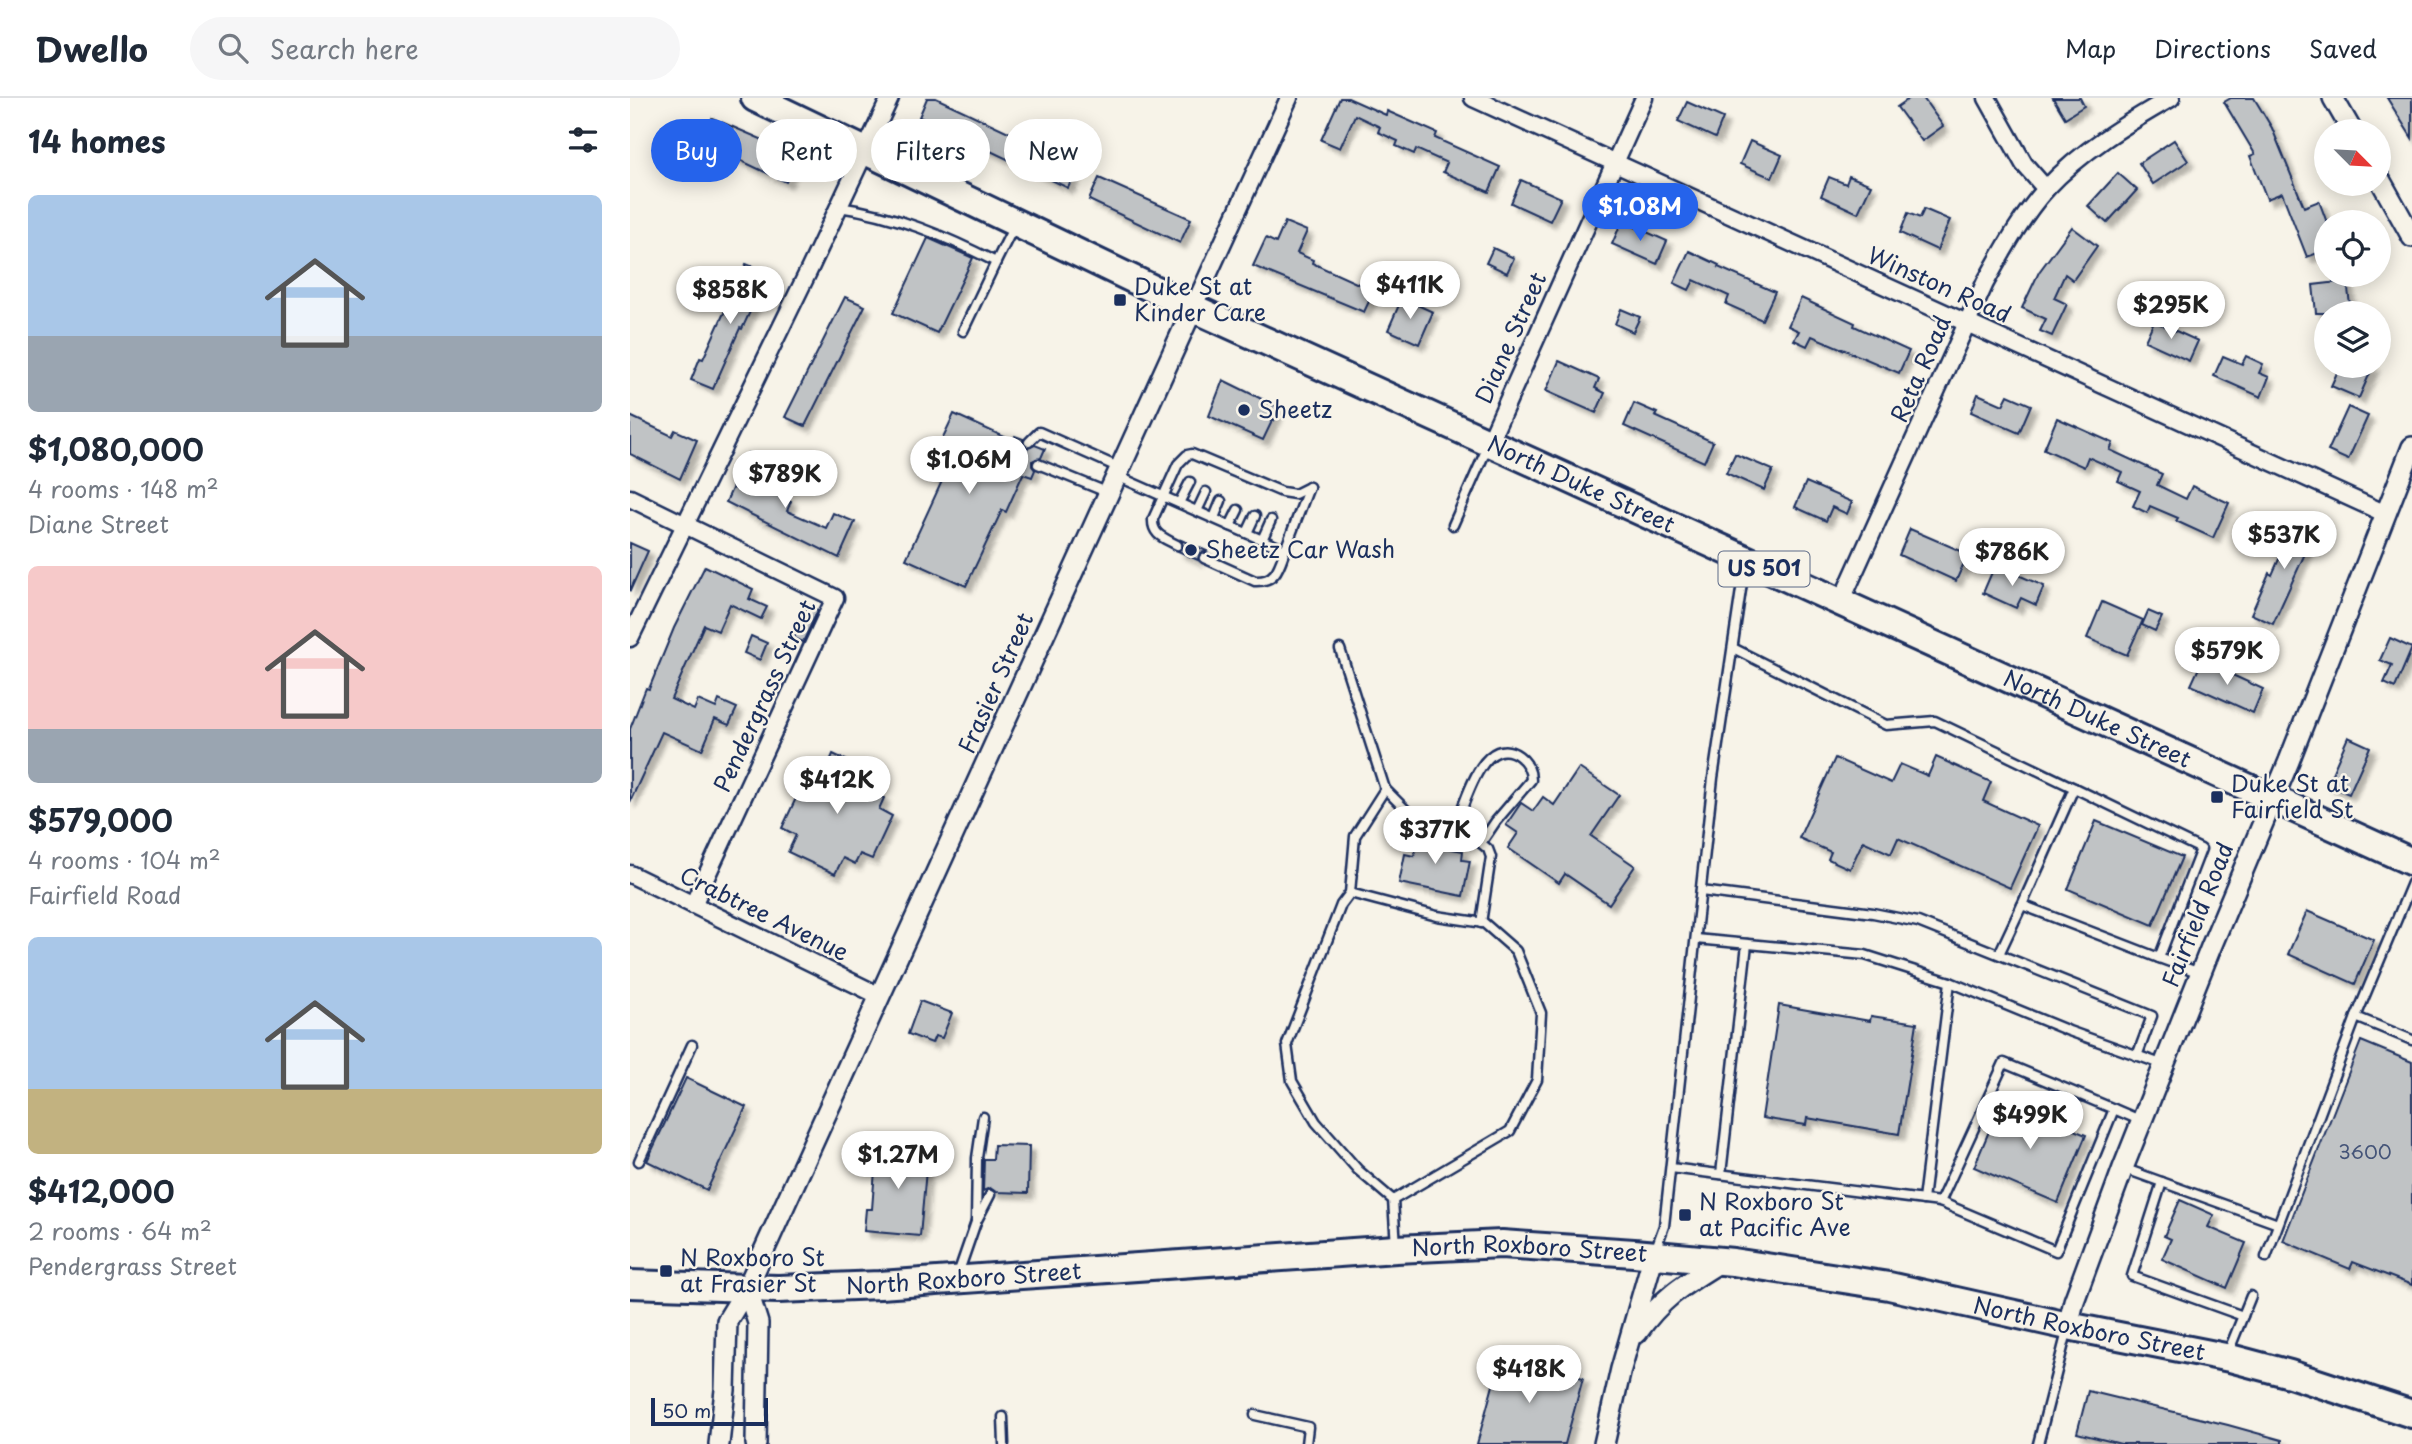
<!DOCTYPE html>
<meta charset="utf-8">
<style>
:root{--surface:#fff;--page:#f6f6f7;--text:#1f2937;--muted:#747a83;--line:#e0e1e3;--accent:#2563eb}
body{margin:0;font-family:"Playpen Sans",sans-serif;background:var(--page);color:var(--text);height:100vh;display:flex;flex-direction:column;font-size:26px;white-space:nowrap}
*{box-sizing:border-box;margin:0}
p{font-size:23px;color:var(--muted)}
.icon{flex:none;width:38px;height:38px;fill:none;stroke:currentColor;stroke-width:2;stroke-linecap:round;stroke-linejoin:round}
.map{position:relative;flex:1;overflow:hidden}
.sheet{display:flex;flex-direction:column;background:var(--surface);width:630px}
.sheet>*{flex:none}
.top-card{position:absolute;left:21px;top:21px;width:665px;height:63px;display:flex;gap:14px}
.needle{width:46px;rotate:114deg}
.buttons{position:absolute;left:1684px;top:21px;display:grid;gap:14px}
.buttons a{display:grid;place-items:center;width:77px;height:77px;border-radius:50%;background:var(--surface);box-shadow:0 4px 18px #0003;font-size:35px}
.scale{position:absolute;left:21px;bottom:18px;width:117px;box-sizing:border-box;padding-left:7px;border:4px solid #1b2f5e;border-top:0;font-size:19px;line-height:24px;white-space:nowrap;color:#1b2f5e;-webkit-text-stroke:5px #f7f3e8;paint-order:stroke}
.price{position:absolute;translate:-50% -60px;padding:0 16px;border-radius:24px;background:#fff;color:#222;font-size:23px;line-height:46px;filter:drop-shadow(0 2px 4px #0008)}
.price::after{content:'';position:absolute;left:50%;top:42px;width:21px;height:16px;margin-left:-10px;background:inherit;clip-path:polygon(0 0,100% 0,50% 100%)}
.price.active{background:var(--accent);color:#fff}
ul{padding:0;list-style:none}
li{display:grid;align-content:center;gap:14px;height:371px;padding:0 28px}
li span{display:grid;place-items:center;height:217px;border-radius:10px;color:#555}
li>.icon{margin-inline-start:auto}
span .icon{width:126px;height:126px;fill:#fffc;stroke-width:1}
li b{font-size:30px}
h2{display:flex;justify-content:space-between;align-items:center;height:84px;padding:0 28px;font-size:30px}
.tag{padding:0 24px;border-radius:32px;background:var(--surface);box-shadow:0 4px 18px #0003;font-size:24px;line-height:63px}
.tag.active{background:var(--accent);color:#fff}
header{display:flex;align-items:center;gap:42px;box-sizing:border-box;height:98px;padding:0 35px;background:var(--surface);border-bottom:2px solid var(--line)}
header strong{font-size:33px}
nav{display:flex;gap:38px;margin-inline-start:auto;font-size:24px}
.search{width:490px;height:63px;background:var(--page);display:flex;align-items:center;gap:18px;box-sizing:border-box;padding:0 24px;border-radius:38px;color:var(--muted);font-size:26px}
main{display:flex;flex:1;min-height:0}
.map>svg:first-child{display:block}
</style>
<header>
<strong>Dwello</strong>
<div class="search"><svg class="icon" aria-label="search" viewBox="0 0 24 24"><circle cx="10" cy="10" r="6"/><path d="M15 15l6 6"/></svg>Search here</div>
<nav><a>Map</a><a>Directions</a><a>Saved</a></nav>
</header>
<main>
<section class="sheet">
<h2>14 homes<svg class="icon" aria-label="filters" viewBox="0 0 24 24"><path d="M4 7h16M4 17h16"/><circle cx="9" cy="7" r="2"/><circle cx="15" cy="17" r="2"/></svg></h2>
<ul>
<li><span style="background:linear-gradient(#a9c7e8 65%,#9aa5b1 0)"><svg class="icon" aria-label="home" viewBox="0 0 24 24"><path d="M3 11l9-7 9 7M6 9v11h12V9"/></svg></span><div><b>$1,080,000</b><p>4 rooms · 148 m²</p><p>Diane Street</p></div></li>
<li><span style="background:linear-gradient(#f6c9c9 75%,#9aa5b1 0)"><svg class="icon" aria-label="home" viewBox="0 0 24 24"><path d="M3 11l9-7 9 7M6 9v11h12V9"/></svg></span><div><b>$579,000</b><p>4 rooms · 104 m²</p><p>Fairfield Road</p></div></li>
<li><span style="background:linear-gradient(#a9c7e8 70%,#c2b280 0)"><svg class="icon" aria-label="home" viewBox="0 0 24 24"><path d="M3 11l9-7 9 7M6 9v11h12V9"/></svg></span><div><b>$412,000</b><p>2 rooms · 64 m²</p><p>Pendergrass Street</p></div></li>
</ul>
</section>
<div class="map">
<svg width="1782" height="1346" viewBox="0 0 1782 1346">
<defs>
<filter id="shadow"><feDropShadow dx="5.5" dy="5.5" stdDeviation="2" flood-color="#0004"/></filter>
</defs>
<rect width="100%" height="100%" fill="#f7f3e8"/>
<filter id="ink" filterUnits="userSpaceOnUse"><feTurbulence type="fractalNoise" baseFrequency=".0143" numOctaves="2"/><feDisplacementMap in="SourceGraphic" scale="14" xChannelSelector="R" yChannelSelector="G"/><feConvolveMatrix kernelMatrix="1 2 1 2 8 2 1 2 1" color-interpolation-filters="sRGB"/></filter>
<g filter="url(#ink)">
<g fill="#c0c3c5" stroke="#1b2f5e" stroke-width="2" filter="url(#shadow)">
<path d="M297,0H306L415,51L417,47L451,62L438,90L289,19Z"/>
<path d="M710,0H718L756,17L757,13L807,35L805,40L870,69L859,94L813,74L817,65L786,51L784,56L766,48L768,43L748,34L750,29L725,17L710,50L691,42Z"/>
<path d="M1280,0H1293L1313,28L1292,43L1267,9Z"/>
<path d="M1423,0H1450L1454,8L1435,20Z"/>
<path d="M1601,0H1624L1642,30L1674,109L1689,103L1696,122V152L1677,159L1652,95L1637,101L1620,58L1625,56L1594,4Z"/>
<path d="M1757,0H1782V40Z"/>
<path d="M1057,4L1093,20L1085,40L1048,23Z"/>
<path d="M82,20L168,57L156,84L93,54L91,57L69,48Z"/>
<path d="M1544,42L1558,63L1523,86L1509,65Z"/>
<path d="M1120,43L1152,57L1142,80L1110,66Z"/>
<path d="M1488,75L1507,92L1477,125L1458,108Z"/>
<path d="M1219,78L1241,87L1228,115L1191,98L1199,79L1216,86Z"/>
<path d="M469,80L561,121L550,145L459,102Z"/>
<path d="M891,82L931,100L920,123L881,105Z"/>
<path d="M1294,111L1320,122L1307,152L1270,135L1278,115L1290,120Z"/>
<path d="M992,123L1037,143L1027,166L982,146Z"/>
<path d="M655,124L677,133L667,155L683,162L682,165L744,193L734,214L623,168L636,140L646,145Z"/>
<path d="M1442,129L1467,148L1443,182L1435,176L1424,200L1437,206L1422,238L1410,233L1416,221L1392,210L1409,174Z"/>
<path d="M298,140L343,160L307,235L263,215Z"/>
<path d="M863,150L884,160L877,175L856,165Z"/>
<path d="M1059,153L1089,167L1088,169L1145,194L1132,222L1096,206L1099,198L1064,182L1059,192L1044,185Z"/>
<path d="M116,166L138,175L112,231L110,230L83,291L61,282L70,260L73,261Z"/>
<path d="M1717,183L1721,215H1686L1683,187Z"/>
<path d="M215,199L235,208L175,328L155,319Z"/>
<path d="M772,200L803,214L789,246L758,232Z"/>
<path d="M1171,200L1225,225L1224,228L1279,253L1269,275L1182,238L1177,248L1164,242L1169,233L1158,228Z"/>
<path d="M991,211L1010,219L1003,234L985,226Z"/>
<path d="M1524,223L1568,243L1559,263L1515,243Z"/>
<path d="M1593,258L1612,266L1616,258L1633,266L1629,275L1639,279L1631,299L1584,278Z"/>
<path d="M929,263L969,281L965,290L975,295L966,315L916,293Z"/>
<path d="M1710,268H1743L1729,300L1701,288Z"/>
<path d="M593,282L648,309L644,322L643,321L633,342L579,318Z"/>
<path d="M1348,296L1373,307L1378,297L1401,307L1389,335L1341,314Z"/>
<path d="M1004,305L1027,315L1025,318L1083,344L1074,364L994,328Z"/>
<path d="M1718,309L1738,318L1718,362L1698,353Z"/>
<path d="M324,316L383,343L385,338L393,341V346L397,350L405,347L415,351L411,360L402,363V368L405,372L402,379L393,376L376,414L372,412L336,488L276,461L312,383L296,375Z"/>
<path d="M0,318L42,338L45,332L67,342L50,381L0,356Z"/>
<path d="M1427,320L1483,345L1480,352L1532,376L1527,387L1556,401L1562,388L1599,405L1583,440L1546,423L1548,420L1520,408L1517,415L1503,408L1510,393L1488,383L1492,374L1458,359L1454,369L1414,351Z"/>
<path d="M118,355L139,364L128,388L161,403L157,413L196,430L203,415L225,424L209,460L96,404Z"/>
<path d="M1105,356L1143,372L1134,392L1096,375Z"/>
<path d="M1176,384L1222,404L1217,416L1202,409L1196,423L1165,409Z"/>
<path d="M1668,418L1688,427L1643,526L1621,516L1639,475L1642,477Z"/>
<path d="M1280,431L1338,456L1326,483L1269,457Z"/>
<path d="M551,442L577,453L576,454L570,455L568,462L548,453L553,449Z"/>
<path d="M0,445L18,453L0,493Z"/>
<path d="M1365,467L1414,488L1406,507L1391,500L1386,510L1353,495Z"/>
<path d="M75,468L123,491L119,501L137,509L131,521L100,506L88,533L74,527L41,601L64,612L68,602L86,610L89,602L107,610L99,627L85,621L72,652L32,634L0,704V631L16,590L19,591L44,530Z"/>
<path d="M1472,504L1513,522L1497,557L1457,540Z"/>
<path d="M178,507L188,512L173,544L164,540Z"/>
<path d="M1518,513L1532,519L1525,533L1512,527Z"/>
<path d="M121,538L137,545L130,562L114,555Z"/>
<path d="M1760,540L1782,550L1765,590L1754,585L1762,567L1750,562Z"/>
<path d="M1572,563L1633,591L1623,615L1561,587Z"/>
<path d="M1718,639L1740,649L1719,696L1697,687Z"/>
<path d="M203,656L251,679L244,695L254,700L249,711L262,718L242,761L230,756L225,766L213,760L205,776L158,754L166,737L152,730L181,668L195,675Z"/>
<path d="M1306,659L1361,684L1353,703L1408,728L1380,790L1268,740L1261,756L1233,743L1220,771L1198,761L1201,754L1169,740L1205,660L1261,685L1270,666L1298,678Z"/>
<path d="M949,670L989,697L961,738L1005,768L979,806L935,776L929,785L878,750L888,735L876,727L891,705L903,713L913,699L924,707Z"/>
<path d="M1466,723L1552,759L1523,827L1438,791Z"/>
<path d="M790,730L809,734L806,748L833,753L832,762L840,763L833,798L769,785L775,756L784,758Z"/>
<path d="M1677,813L1744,842L1725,886L1658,856Z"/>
<path d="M290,903L322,915L312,940L305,938L302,945L278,936Z"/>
<path d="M1149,907L1240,923L1241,918L1287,925L1269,1036L1177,1020L1176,1027L1132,1020Z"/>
<path d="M1731,943L1782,964V1187L1723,1164L1720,1171L1653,1143Z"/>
<path d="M56,980L116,1009L77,1092L17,1063Z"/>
<path d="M1372,1002L1456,1037L1428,1105L1344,1069Z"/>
<path d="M247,1046L298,1050L290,1138L234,1133L236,1111H242Z"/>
<path d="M364,1047L399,1048L398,1095L366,1094L360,1090L353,1093L354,1061H363Z"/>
<path d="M1550,1102L1584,1117L1578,1129L1616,1145L1597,1190L1532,1161L1541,1141L1534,1138Z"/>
<path d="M871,1258L953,1280L935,1346H847Z"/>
<path d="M1458,1293L1598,1327L1652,1342V1346H1491L1447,1335Z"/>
</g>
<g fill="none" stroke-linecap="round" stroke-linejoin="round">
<g stroke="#1b2f5e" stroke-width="13">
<g id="service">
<path d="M209,109C266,117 315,138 366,164L384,128"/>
<path d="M333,233L366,164"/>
<path d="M399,344L409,334L490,370"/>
<path d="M408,366L479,395"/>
<path d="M487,378L655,452L679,389"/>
<path d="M549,405L560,384"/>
<path d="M567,413L576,394"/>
<path d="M584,420L591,403"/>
<path d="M823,427L858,348"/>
<path d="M600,428L608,412"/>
<path d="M617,435L625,418"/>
<path d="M632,442L641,422"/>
<path d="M547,447C534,440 522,437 523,421L548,366L557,357L562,356L652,394L665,396L679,389"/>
<path d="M574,460L625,483C646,484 649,469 655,452"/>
<path d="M1103,550L1256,627L1305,623L1571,751L1529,860L1570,875"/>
<path d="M710,551L755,691L725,738L720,795"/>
<path d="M755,691L787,723L821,727L835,732L858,751L861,759L851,825"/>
<path d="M826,728C834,706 854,632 889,658C897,664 901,672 901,682L866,723L851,745"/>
<path d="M1071,793L1243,815L1288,824L1522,918L1507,958"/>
<path d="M1392,807L1444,690"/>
<path d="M1066,841L1235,857L1320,884L1439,933L1534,967"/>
<path d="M1369,856L1392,807L1529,860"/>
<path d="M1726,919L1782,785"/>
<path d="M9,1063L62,947"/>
<path d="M1041,1070L1310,1104L1426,1153L1484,1011L1512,1023"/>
<path d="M1493,1070L1648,1126"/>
<path d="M1091,1076L1117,846"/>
<path d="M1532,1084L1502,1178L1613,1218"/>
<path d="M763,1102L880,1033L907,982L911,915L886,853L854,825L807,818L720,795L711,807L657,946L662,983L686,1024L728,1072L763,1102L766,1148"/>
<path d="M1293,1102L1320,884"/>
<path d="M1310,1104L1374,965L1484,1011"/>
<path d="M346,1124L347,1060L353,1019"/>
<path d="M1025,1153L1034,1128L1083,680L1115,465"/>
<path d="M1636,1159L1726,919L1782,942"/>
<path d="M328,1176L346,1124L360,1097"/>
<path d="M1597,1257L1621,1198"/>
<path d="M625,1317L678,1329L676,1346"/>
<path d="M373,1319L374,1346"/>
<path d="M1408,1346L1438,1230"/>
</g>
</g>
<g stroke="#1b2f5e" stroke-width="21">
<g id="minor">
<path d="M843,0L1756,416"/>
<path d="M1357,0L1394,66L1416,91"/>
<path d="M563,210L659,0"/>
<path d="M859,345L1014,0"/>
<path d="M0,400L205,500L63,807"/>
<path d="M1210,506L1355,185C1373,153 1391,119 1416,91C1451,53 1497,25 1541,0"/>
<path d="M0,540L180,170L260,0"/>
<path d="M0,776L248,897"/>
</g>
</g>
<g stroke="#1b2f5e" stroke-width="24">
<g id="tertiary">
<path d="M1703,0L1722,33"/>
<path d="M1748,78L1782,139"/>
<path d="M117,1190L128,1225L126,1346"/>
<path d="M1438,1228L1444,1203L1493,1070L1581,849L1659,663L1782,349"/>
<path d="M1007,1235C1033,1198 1055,1186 1092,1163"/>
<path d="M89,1346L95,1292L97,1223L117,1190C265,863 415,537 563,210"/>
<path d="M974,1346L991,1271L1024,1156"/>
</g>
</g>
<g stroke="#1b2f5e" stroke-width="32">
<g id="primary">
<path id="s1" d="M0,1186L148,1191L250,1187L766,1151L872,1146L1004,1155L1103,1164L1259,1188L1438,1228L1600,1260L1660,1276L1782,1316"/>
</g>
</g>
<g stroke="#1b2f5e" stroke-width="32">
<g id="trunk">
<path id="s2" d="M125,0L563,210L1782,764"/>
</g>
</g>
<use href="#service" stroke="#f7f3e8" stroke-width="8"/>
<use href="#minor" stroke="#f7f3e8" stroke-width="16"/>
<use href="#tertiary" stroke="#f7f3e8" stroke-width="19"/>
<use href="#primary" stroke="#f7f3e8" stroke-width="26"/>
<use href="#trunk" stroke="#f7f3e8" stroke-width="26"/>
</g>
</g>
<g fill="#1b2f5e" stroke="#f7f3e8" stroke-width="2.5">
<rect x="483" y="195" width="14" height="14" rx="3.5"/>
<circle cx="614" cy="312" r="7"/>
<circle cx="561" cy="452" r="7"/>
<rect x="1580" y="692" width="14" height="14" rx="3.5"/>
<rect x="1048" y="1110" width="14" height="14" rx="3.5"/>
<rect x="29" y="1166" width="14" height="14" rx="3.5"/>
</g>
<g text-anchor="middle" stroke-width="5" stroke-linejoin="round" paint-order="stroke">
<g font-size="19" fill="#445478">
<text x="1735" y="1061">3600</text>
</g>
<rect fill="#f7f3e8" stroke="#5d6a87" stroke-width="2" x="1088.5" y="453.5" width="91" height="35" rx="5"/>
<g font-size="21" font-weight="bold" fill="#1b2f5e">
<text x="1134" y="478">US 501</text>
</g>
<g font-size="23" fill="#1b2f5e" stroke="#f7f3e8">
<text transform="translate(1309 187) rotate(24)" y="8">Winston Road</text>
<text transform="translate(881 240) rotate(-66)" y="8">Diane Street</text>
<text transform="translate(1291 271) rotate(-66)" y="8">Reta Road</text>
<text dy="8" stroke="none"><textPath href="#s2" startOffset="912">North Duke Street</textPath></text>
<text transform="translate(366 585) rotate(-66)" y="8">Frasier Street</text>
<text transform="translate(135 598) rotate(-65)" y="8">Pendergrass Street</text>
<text dy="8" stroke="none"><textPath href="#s2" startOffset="1479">North Duke Street</textPath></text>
<text transform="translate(134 816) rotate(26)" y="8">Crabtree Avenue</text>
<text transform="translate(1568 817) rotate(-68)" y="8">Fairfield Road</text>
<text dy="8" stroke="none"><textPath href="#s1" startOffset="901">North Roxboro Street</textPath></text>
<text dy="8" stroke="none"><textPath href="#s1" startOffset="334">North Roxboro Street</textPath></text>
<text dy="8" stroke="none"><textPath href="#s1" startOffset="1468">North Roxboro Street</textPath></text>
</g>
<g font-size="23" fill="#1b2f5e" stroke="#f7f3e8" text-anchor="start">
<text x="504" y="197">Duke St at<tspan x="504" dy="26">Kinder Care</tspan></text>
<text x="628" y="320">Sheetz</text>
<text x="575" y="460">Sheetz Car Wash</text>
<text x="1601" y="694">Duke St at<tspan x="1601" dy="26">Fairfield St</tspan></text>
<text x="1069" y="1112">N Roxboro St<tspan x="1069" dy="26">at Pacific Ave</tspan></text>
<text x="50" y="1168">N Roxboro St<tspan x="50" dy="26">at Frasier St</tspan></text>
</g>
</g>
</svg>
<div class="buttons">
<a><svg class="needle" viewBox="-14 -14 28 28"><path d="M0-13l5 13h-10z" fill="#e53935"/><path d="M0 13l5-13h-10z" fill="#747a83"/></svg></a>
<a><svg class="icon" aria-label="locate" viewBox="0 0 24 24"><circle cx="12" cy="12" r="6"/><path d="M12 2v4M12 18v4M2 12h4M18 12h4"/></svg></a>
<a><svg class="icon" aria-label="layers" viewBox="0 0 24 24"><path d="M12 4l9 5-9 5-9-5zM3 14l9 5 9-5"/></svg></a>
</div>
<div class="scale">50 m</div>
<b class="price active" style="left:1010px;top:145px">$1.08M</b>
<b class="price" style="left:780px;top:223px">$411K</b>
<b class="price" style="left:100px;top:228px">$858K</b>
<b class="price" style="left:1541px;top:243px">$295K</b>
<b class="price" style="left:339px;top:398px">$1.06M</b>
<b class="price" style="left:155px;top:412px">$789K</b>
<b class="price" style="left:1654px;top:473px">$537K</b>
<b class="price" style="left:1382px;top:490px">$786K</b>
<b class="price" style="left:1597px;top:589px">$579K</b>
<b class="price" style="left:207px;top:718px">$412K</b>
<b class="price" style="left:805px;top:768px">$377K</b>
<b class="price" style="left:1400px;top:1053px">$499K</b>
<b class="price" style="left:268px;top:1093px">$1.27M</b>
<b class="price" style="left:899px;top:1307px">$418K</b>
<div class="top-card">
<a class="tag active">Buy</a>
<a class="tag">Rent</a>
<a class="tag">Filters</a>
<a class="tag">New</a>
</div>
</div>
</main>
